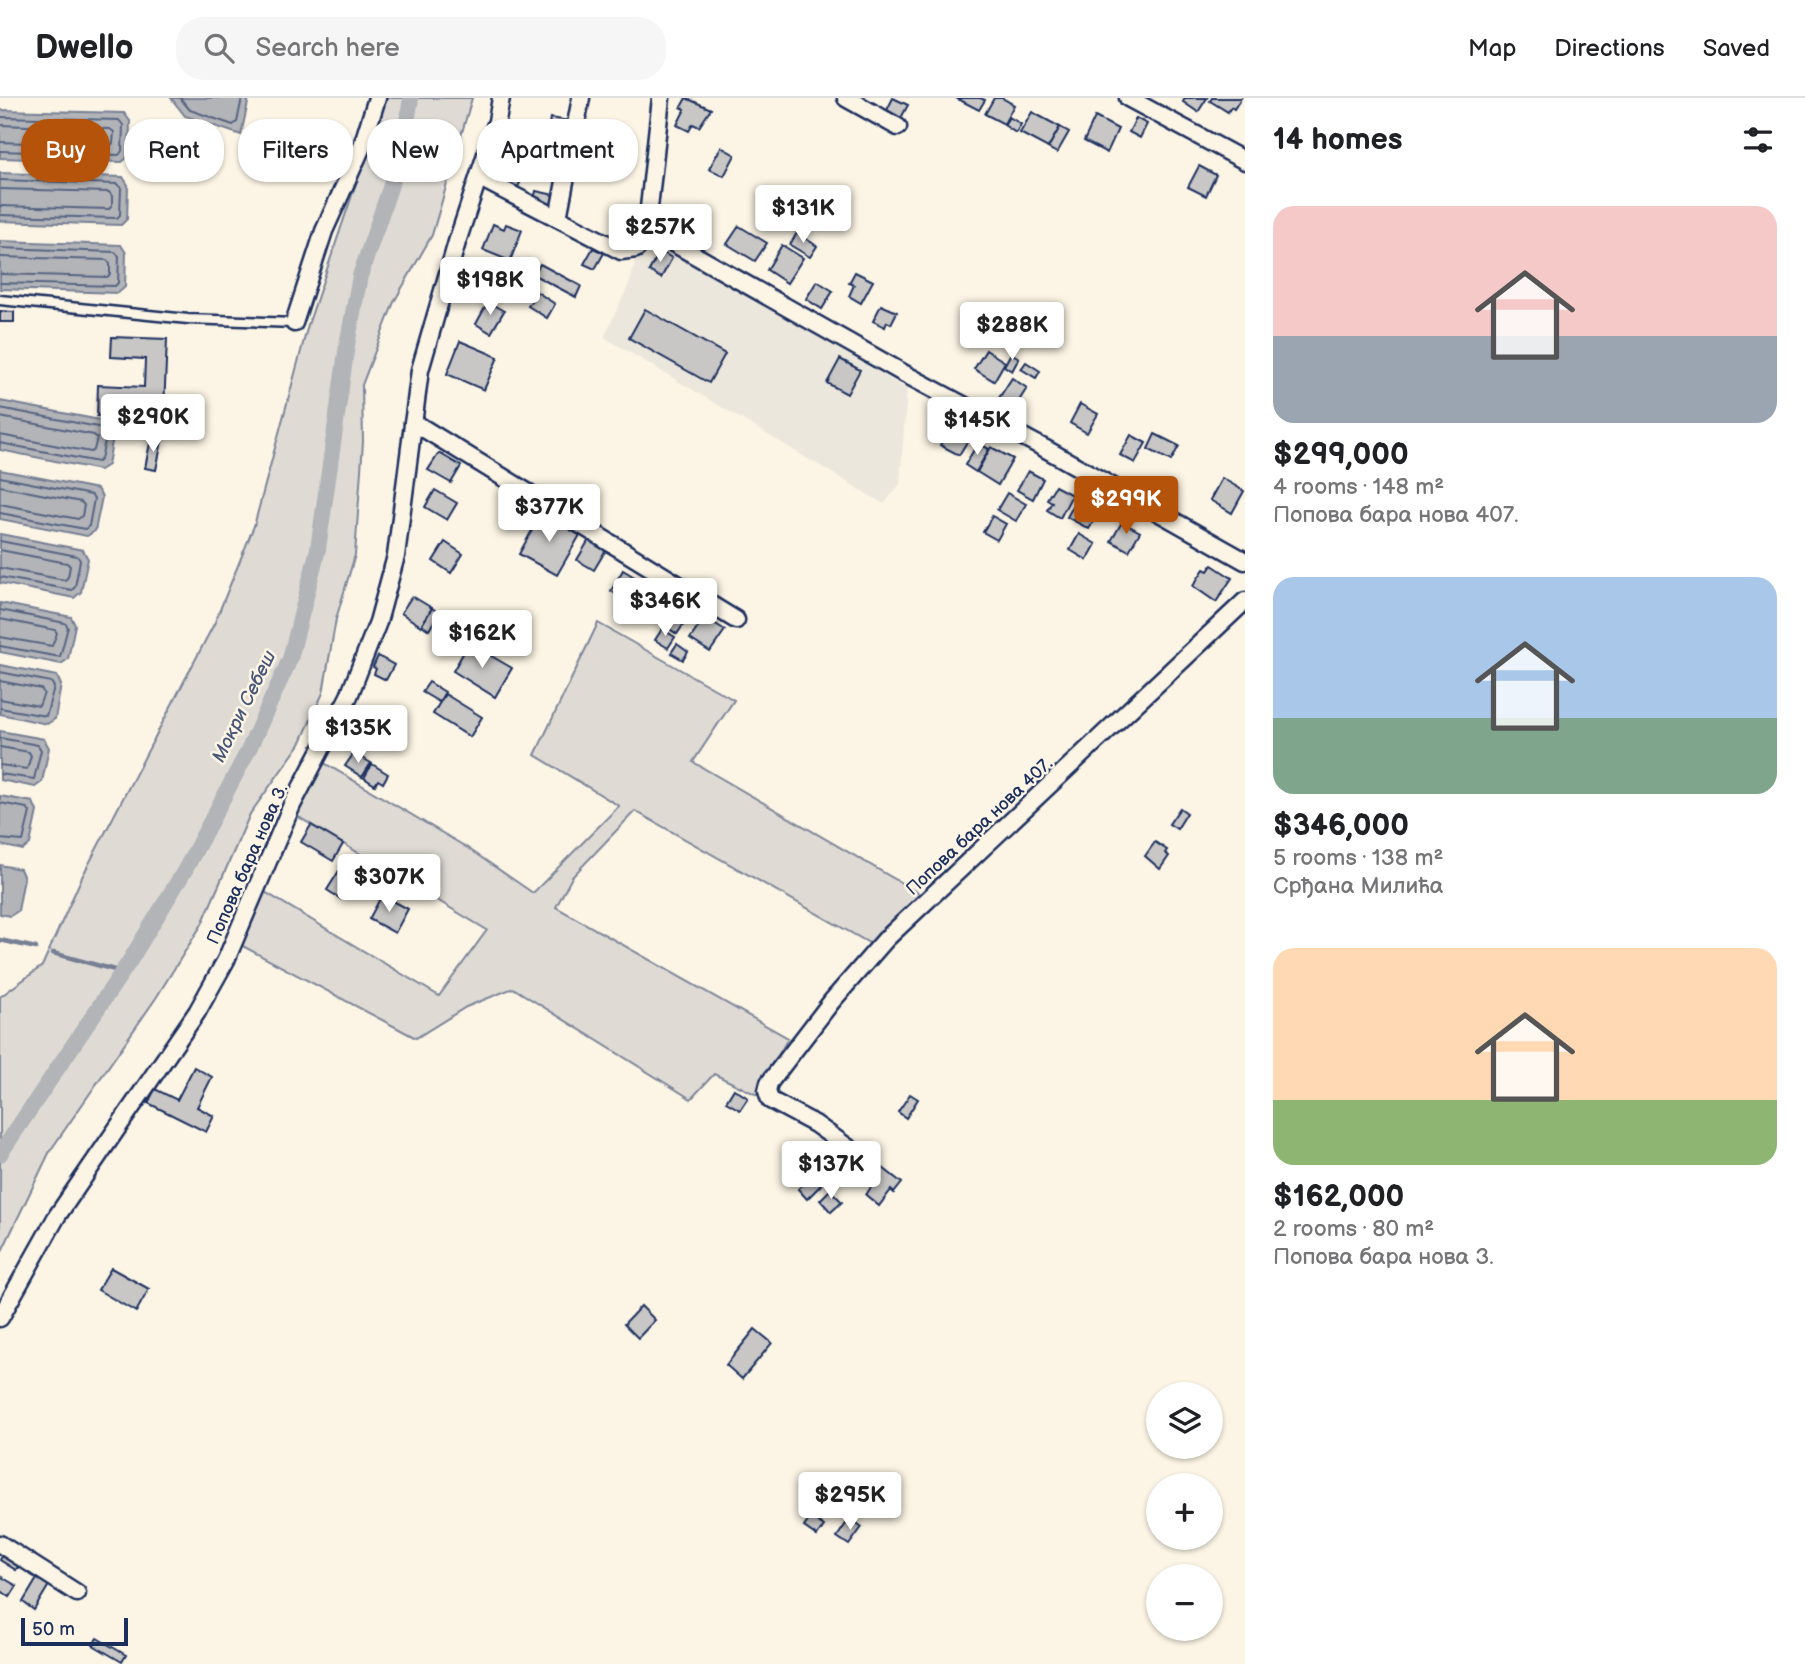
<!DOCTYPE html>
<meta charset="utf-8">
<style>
:root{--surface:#fff;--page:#f6f6f6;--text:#202124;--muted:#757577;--line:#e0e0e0;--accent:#b45309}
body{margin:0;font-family:"Balsamiq Sans",sans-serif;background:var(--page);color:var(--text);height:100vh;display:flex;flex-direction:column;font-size:26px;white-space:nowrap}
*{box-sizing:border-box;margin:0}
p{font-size:23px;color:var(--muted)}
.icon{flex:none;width:38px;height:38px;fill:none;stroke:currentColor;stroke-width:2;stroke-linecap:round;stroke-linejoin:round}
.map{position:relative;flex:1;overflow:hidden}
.panel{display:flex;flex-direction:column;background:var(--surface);width:560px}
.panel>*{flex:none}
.hud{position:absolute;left:21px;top:21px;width:665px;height:63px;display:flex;gap:14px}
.fabs{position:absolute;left:1146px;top:1284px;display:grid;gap:14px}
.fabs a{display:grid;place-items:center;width:77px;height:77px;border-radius:50%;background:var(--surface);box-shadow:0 2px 5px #0004;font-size:35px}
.scale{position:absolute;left:21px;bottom:18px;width:107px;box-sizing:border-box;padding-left:7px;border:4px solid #1b2f5e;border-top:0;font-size:19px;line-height:24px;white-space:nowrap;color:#1b2f5e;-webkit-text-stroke:5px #fcf5e5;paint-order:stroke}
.price{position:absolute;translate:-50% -60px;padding:0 16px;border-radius:7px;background:#fff;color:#222;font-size:23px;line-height:46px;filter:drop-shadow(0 2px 4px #0008)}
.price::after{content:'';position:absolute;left:50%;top:42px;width:21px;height:16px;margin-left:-10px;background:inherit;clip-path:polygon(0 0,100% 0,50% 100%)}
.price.selected{background:var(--accent);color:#fff}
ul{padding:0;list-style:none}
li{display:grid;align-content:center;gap:14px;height:371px;padding:0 28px}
li span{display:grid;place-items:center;height:217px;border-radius:21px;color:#555}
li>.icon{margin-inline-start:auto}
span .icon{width:126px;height:126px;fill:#fffc;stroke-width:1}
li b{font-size:30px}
h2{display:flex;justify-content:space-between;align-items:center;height:84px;padding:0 28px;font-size:30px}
.pill{padding:0 24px;border-radius:28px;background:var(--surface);box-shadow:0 2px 5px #0004;font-size:24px;line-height:63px}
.pill.selected{background:var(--accent);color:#fff}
header{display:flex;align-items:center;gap:42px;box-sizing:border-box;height:98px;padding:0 35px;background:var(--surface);border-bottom:2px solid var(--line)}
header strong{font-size:33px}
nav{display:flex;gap:38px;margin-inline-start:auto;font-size:24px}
.search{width:490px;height:63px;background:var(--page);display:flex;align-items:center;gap:18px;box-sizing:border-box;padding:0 24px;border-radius:28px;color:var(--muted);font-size:26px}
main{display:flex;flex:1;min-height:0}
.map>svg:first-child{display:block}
</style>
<header>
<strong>Dwello</strong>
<div class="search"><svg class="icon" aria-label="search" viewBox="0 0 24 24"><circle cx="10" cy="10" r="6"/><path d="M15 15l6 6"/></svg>Search here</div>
<nav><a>Map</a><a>Directions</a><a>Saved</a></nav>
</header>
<main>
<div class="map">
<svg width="1245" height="1566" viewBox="0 0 1245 1566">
<rect width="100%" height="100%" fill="#fcf5e5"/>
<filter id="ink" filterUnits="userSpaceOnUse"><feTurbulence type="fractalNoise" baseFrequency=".0143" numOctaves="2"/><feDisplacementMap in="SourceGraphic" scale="14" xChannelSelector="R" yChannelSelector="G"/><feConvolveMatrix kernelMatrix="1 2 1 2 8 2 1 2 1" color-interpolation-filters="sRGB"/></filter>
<g filter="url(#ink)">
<path fill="#ece7dc" d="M652,141L907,291L900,386L884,406L604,239L630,184L636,160Z"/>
<g fill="#dfdbd4" stroke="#7d8599" stroke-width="2">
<path d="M385,0H472L432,137L394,204L362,287L363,344L355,457L336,521L323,595L300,646L250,716L202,826L156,900L50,1053L0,1157V899L42,868L82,779L215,524L254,428L308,227Z"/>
<path d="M598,525L734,602L693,664L922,797L871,846L635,713L572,779L556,809L788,940L757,997L714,976L691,1001L513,890L466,909L416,940L237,845L263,793L439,898L487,832L297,718L324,665L466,749L533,795L619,708L535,657Z"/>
</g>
<g fill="#b2b4b8" stroke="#767f94" stroke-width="2">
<path d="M171,0H249L241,37L185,18Z"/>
<path d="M0,12L124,15L130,23L129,58L122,64L0,60Z"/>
<path d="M0,75L123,79L128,87L127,121L121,127L0,123Z"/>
<path d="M0,143L121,147L126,155L125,189L118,195L0,191Z"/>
<path d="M0,303L110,324L114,333L108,367L100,372L0,352Z"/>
<path d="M0,372L97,391L102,399L95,433L87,438L0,421Z"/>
<path d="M0,436L83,452L88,461L81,494L74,500L0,485Z"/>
<path d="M0,505L71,519L75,527L68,561L61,566L0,554Z"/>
<path d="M0,567L57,578L61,587L55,621L47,626L0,616Z"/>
<path d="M0,633L44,641L49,650L42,684L35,689L0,682Z"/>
<path d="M0,698L33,704L37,713L30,746L23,752L0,747Z"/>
<path d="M0,767L20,771L24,780L18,813L10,818L0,816Z"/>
</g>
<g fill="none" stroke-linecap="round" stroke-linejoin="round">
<g stroke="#576482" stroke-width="2">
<path d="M180,0L190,12L233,27L237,24L242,0"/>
<path d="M0,19L119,22L123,27L122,53L119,57L0,53"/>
<path d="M0,27L110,31L114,34L113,45L110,48L0,44"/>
<path d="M0,82L117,86L121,90L120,117L117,120L0,117"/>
<path d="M0,91L109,94L112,98V108L109,111L0,108"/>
<path d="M0,150L115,154L119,158L118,185L115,188L0,185"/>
<path d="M0,159L107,162L110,166V177L107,179L0,176"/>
<path d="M0,310L103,330L107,334L101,361L98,364L0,345"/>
<path d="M0,319L94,337L97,340L94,352L91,354L0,337"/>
<path d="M0,379L91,397L94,401L89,428L85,431L0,415"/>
<path d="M0,388L81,404L84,407L82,418L78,421L0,406"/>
<path d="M0,443L77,458L80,462L75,489L72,492L0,479"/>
<path d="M0,452L67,465L70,468L68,479L65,482L0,470"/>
<path d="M0,512L65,525L68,529L60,559L0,548"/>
<path d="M0,521L55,532L57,535L52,548L0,539"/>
<path d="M0,574L51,584L54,589L46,618L0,610"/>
<path d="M0,583L41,591L44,595L39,608L0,601"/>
<path d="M0,640L38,647L41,652L34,681L0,676"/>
<path d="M0,649L29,654L31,658L27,671L0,667"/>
<path d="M0,705L27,710L30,714L23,743L0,741"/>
</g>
<g stroke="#767f94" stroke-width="4.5">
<path d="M0,842L36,850"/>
<path d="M53,855L122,874"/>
</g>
<path stroke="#b2b4b8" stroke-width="16" d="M0,1056L129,864L185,772L248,653L290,561L318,451L347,247L360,178L392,84L405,37L411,0"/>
</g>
<g fill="#c8c7c6" stroke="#1b2f5e" stroke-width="2">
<path d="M686,0L711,11L699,29L693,26L689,33L677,27L685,11L681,9Z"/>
<path d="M893,0L908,7L901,20L887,12Z"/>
<path d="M956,0H980L985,2L979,12Z"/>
<path d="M994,0H1002L1014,7L1004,26L985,16Z"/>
<path d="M1185,0H1207L1198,14L1183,4Z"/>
<path d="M1212,0H1241L1234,11L1231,9L1228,14L1210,3Z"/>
<path d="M1032,14L1060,29L1048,50L1020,35Z"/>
<path d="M1009,19L1021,26L1016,35L1004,27Z"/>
<path d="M1095,19L1118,31L1107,55L1084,43Z"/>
<path d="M550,20L570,23L564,55L545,52Z"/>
<path d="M1136,20L1147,26L1140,40L1129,34Z"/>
<path d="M1060,29L1069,34L1057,55L1048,50Z"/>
<path d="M515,35L545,40L542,60L511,55Z"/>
<path d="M721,49L735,57L724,78L709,71Z"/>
<path d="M527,58L541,61L537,82L524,79Z"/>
<path d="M1199,68L1216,77L1206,98L1188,89Z"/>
<path d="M501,73L520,85L515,94L495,82Z"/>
<path d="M536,93L559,98L556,110L533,105Z"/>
<path d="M493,126L504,131L506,126L522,132L510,163L483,152Z"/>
<path d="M739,128L767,145L755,163L727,146Z"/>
<path d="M797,135L817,148L810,159L790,147Z"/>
<path d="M782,147L803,160L787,185L767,172Z"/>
<path d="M593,150L604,155L595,171L584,166Z"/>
<path d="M660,153L672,160L661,180L649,173Z"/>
<path d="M540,166L581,188L576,199L534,177Z"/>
<path d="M855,174L873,183L861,205L849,198L854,187L849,185Z"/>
<path d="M817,183L833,193L822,211L806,201Z"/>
<path d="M537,194L555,206L547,220L528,208Z"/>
<path d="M488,204L504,213L491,235L476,226Z"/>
<path d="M881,207L897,214L891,226L887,224L885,229L873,223Z"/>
<path d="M645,211L725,256L709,285L629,240Z"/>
<path d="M0,213L14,214V224H0Z"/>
<path d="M112,239L167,241L164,311L117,309V319L97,318L98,287L144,289L145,261L111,259Z"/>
<path d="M460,243L498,259L484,292L447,276Z"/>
<path d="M986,252L1005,264L994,283L974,271Z"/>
<path d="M1011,255L1019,260L1012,273L1004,268Z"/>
<path d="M840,261L860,272L847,296L827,285Z"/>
<path d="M1026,264L1040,273L1036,280L1021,271Z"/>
<path d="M1012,280L1027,290L1015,309L999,300Z"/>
<path d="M1080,306L1098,316L1087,335L1070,325Z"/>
<path d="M951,328L970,339L959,357L940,347Z"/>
<path d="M1155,336L1179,348L1171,363L1148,351Z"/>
<path d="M1131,337L1146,345L1135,365L1120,357Z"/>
<path d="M151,340L162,343L156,372L145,370Z"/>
<path d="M978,345L989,351L976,374L965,367Z"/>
<path d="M991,349L1013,361L998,387L977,374Z"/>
<path d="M439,355L461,368L451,385L428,372Z"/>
<path d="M1028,373L1043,381L1033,401L1017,392Z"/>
<path d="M1222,380L1244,393L1232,415L1210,402Z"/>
<path d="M1055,388L1072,397L1060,420L1047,412L1052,404L1047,401Z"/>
<path d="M435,392L457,405L447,422L425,409Z"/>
<path d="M1007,395L1026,406L1016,423L997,412Z"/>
<path d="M1078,399L1101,411L1089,431L1067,419Z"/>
<path d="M541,416L580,437L557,477L519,456Z"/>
<path d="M992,418L1006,426L997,442L983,434Z"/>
<path d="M1122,424L1140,434L1129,453L1111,443Z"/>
<path d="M1079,436L1096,446L1087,462L1070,452Z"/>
<path d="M590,440L607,450L594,472L577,462Z"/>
<path d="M445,444L463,456L451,475L433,463Z"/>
<path d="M1212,467L1232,480L1216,504L1193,488L1204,471L1208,473Z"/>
<path d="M623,472L641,483L629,504L611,493Z"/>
<path d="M648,485L667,497L653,519L634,507Z"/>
<path d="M412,498L432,510L421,528L401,515Z"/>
<path d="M670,504L690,517L677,536L658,523Z"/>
<path d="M432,510L439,515L429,532L422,527Z"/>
<path d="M705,519L725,532L710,554L690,541Z"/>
<path d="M662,531L675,539L668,550L655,542Z"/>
<path d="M469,545L512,570L495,599L453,573Z"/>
<path d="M677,546L688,554L683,562L671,555Z"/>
<path d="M378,558L394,567L386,582L374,576L376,571L373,569Z"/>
<path d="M429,584L445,594L439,604L422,594Z"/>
<path d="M445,596L482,619L470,639L433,616Z"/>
<path d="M354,655L371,665L362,679L345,668Z"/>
<path d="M372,666L388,676L383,685L378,682L375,687L364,680Z"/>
<path d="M1180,710L1187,715L1177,731L1169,726Z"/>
<path d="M311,727L343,746L333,763L301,744Z"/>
<path d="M1155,744L1167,752L1165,755L1169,758L1160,771L1145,758Z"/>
<path d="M339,773L353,782L341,801L327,792Z"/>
<path d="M382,797L408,811L395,835L369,821Z"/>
<path d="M194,969L212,979L197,1009L214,1018L206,1034L148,1005L155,991L177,1002Z"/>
<path d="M734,991L748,1000L740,1012L726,1004Z"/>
<path d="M910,996L918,1001L906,1020L898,1014Z"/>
<path d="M883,1070L902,1085L894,1095L891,1092L879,1108L866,1097Z"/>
<path d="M812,1078L821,1087L807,1101L798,1091Z"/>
<path d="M830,1092L842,1104L831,1114L820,1102Z"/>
<path d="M111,1170L149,1191L136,1214L98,1192Z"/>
<path d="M641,1208L655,1222L638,1240L624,1226Z"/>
<path d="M755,1231L772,1245L742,1281L726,1267Z"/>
<path d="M811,1419L824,1428L817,1438L804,1429Z"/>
<path d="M850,1420L862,1429L849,1447L837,1439Z"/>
<path d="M3,1455L20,1465L16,1472L0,1462Z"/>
<path d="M0,1478L17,1488L10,1499L0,1492Z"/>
<path d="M38,1479L49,1487L34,1512L23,1504Z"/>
<path d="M97,1540L126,1557L122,1564L93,1547Z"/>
</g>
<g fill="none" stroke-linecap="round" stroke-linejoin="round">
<g stroke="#1b2f5e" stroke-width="13">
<path id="lane" d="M0,202L188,221L294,225"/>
</g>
<g stroke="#1b2f5e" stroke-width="21">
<g id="street">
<path d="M846,0L898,29"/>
<path d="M1128,0L1245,63"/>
<path d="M480,80L621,153L636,151L652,133"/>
<path d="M558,120L581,0"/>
<path d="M652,133L903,275L1044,350L1245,463"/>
<path d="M652,133L648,119L661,0"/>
<path d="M294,225L324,133L361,51L377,0"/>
<path d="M413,324L736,522"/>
<path d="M860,1058L815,1026L770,1002L767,993L769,985L832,903L886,841L1245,503"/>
<path d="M0,1220L57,1118L197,914L226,862L292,707L349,598L378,524L396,458L420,272L457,144L497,23L501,0"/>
<path d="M0,1446L77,1495"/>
</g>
</g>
<use href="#lane" stroke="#fcf5e5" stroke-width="8"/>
<use href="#street" stroke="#fcf5e5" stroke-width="16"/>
</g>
</g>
<g text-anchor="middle" stroke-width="5" stroke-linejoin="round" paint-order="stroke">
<g font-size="18" fill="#1b2f5e" stroke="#fcf5e5">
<text transform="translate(979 728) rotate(-43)" y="6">Попова бара нова 407.</text>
<text transform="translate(247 766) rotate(-66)" y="6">Попова бара нова 3.</text>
</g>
<g font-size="19" font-style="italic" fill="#485779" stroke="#fcf5e5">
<text transform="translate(243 608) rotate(-64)" y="7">Мокри Себеш</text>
</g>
</g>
</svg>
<div class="fabs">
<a><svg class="icon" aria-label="layers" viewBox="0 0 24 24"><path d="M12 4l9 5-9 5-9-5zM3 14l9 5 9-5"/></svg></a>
<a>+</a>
<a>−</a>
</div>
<div class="scale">50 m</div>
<b class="price" style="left:803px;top:147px">$131K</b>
<b class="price" style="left:660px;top:166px">$257K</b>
<b class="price" style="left:490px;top:219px">$198K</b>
<b class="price" style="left:1012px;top:264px">$288K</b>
<b class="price" style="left:153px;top:356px">$290K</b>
<b class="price" style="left:977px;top:359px">$145K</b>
<b class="price selected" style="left:1126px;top:438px">$299K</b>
<b class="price" style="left:549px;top:446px">$377K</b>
<b class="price" style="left:665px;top:540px">$346K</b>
<b class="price" style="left:482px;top:572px">$162K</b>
<b class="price" style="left:358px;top:667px">$135K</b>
<b class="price" style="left:389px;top:816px">$307K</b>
<b class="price" style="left:831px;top:1103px">$137K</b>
<b class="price" style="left:850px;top:1434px">$295K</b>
<div class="hud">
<a class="pill selected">Buy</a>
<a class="pill">Rent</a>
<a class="pill">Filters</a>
<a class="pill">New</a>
<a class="pill">Apartment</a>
</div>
</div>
<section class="panel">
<h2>14 homes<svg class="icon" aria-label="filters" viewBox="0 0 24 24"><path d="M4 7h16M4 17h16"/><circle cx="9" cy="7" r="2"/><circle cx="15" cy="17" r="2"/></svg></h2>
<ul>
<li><span style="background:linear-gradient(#f6c9c9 60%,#9aa5b1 0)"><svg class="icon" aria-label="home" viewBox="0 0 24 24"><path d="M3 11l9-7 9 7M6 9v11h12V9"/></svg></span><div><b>$299,000</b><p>4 rooms · 148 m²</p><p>Попова бара нова 407.</p></div></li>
<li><span style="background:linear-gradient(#a9c7e8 65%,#7fa58c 0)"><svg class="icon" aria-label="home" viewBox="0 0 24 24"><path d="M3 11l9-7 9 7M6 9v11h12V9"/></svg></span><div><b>$346,000</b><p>5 rooms · 138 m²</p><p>Срђана Милића</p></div></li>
<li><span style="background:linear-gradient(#ffd9b3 70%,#8fb573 0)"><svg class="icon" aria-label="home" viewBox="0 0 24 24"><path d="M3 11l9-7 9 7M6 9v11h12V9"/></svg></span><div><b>$162,000</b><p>2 rooms · 80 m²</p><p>Попова бара нова 3.</p></div></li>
</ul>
</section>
</main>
